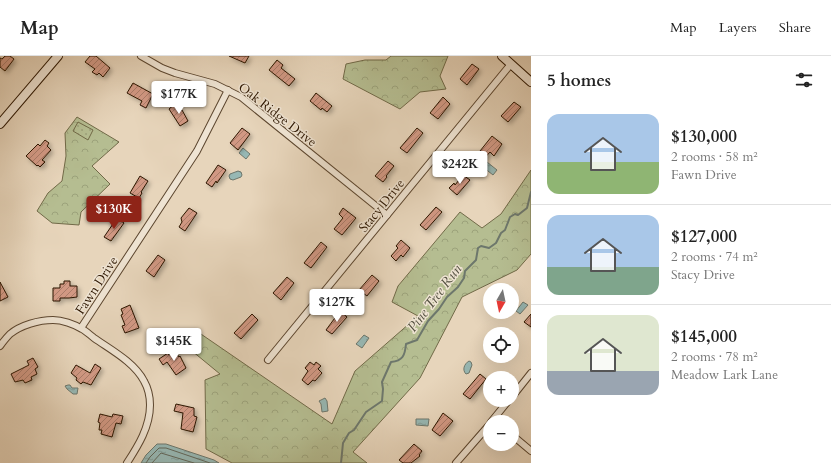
<!DOCTYPE html>
<meta charset="utf-8">
<style>
:root{--surface:#fff;--page:#f2f2f2;--text:#222;--muted:#767676;--line:#e0e0e0;--accent:#8f2418}
body{margin:0;font-family:Cardo,serif;background:var(--page);color:var(--text);height:100vh;display:flex;flex-direction:column;font-size:15px;white-space:nowrap}
*{box-sizing:border-box;margin:0}
p{font-size:13px;color:var(--muted)}
.icon{flex:none;width:22px;height:22px;fill:none;stroke:currentColor;stroke-width:2;stroke-linecap:round;stroke-linejoin:round}
.map{position:relative;flex:1;overflow:hidden}
.sheet{display:flex;flex-direction:column;background:var(--surface);width:300px}
.sheet>*{flex:none}
.needle{width:26px;rotate:189deg}
.tools{position:absolute;left:483px;top:227px;display:grid;gap:8px}
.tools a{display:grid;place-items:center;width:36px;height:36px;border-radius:50%;background:var(--surface);box-shadow:0 4px 16px #0002;font-size:20px}
.price{position:absolute;translate:-50% -34px;padding:0 9px;border-radius:4px;background:#fff;color:#222;font-size:13px;line-height:26px;filter:drop-shadow(0 1px 2px #0008)}
.price::after{content:'';position:absolute;left:50%;top:24px;width:12px;height:9px;margin-left:-6px;background:inherit;clip-path:polygon(0 0,100% 0,50% 100%)}
.price.selected{background:var(--accent);color:#fff}
ul{padding:0;list-style:none}
li{display:flex;align-items:center;gap:12px;height:100px;padding:0 16px}
li+li{border-top:1px solid var(--line)}
li span{display:grid;place-items:center;flex:none;width:112px;height:80px;border-radius:12px;color:#555}
li>.icon{margin-inline-start:auto}
span .icon{width:48px;height:48px;fill:#fffc;stroke-width:1}
li b{font-size:17px}
h2{display:flex;justify-content:space-between;align-items:center;height:48px;padding:0 16px;font-size:17px}
header{display:flex;align-items:center;gap:24px;box-sizing:border-box;height:56px;padding:0 20px;background:var(--surface);border-bottom:1px solid var(--line)}
header strong{font-size:19px}
nav{display:flex;gap:22px;margin-inline-start:auto;font-size:14px}
main{display:flex;flex:1;min-height:0}
.map>svg:first-child{display:block}
</style>
<header>
<strong>Map</strong>
<nav><a>Map</a><a>Layers</a><a>Share</a></nav>
</header>
<main>
<div class="map">
<svg width="531" height="407" viewBox="0 0 531 407">
<defs>
<pattern id="forest-crowns" width="20" height="18" patternUnits="userSpaceOnUse"><rect width="20" height="18" fill="#b5bd91"/><path d="M2 6a3 3 0 1 1 6 0M12 15a3 3 0 1 1 6 0" fill="none" stroke="#9ca27b"/></pattern>
<pattern id="park-dots" width="8" height="8" patternUnits="userSpaceOnUse"><rect width="8" height="8" fill="#b5bd91"/><path d="M2 2h.1M6 6h.1" fill="none" stroke="#9ca27b" stroke-width="1.8" stroke-linecap="round"/></pattern>
<pattern id="water-ripples" width="26" height="14" patternUnits="userSpaceOnUse"><rect width="26" height="14" fill="#97b8b4"/><path d="M2 4q2-2 4 0t4 0M15 11q2-2 4 0t4 0" fill="none" stroke="#829d99"/></pattern>
<pattern id="building-hatch" width="6" height="6" patternUnits="userSpaceOnUse"><rect width="6" height="6" fill="#d19883"/><path d="M-1 1l2-2M0 6l6-6M5 7l2-2" fill="none" stroke="#aa7b69"/></pattern>
<filter id="shadow"><feDropShadow dx="2.5" dy="2.5" stdDeviation="2" flood-color="#0004"/></filter>
</defs>
<rect width="100%" height="100%" fill="#e7d5bb"/>
<filter id="stains"><feTurbulence type="fractalNoise" baseFrequency=".005" numOctaves="4"/><feColorMatrix values="0 0 0 0 .2 0 0 0 0 .09 0 0 0 0 .02 0 0 0 .5 -.17"/></filter>
<radialGradient id="worn" r=".72"><stop offset=".6" stop-color="#630" stop-opacity="0"/><stop offset="1" stop-color="#630" stop-opacity=".3"/></radialGradient>
<g fill="url(#forest-crowns)" stroke="#716a48">
<path d="M391,0H448L440,20L446,33L420,36L400,53L343,23L346,8L365,4H386Z"/>
<path d="M77,61L119,86L92,110L110,128L81,156L79,169L52,167L37,155L48,137L62,125L66,100L65,77Z"/>
<path d="M531,114V198L517,214L462,241L420,322L353,396L367,407H232L206,393L205,324L220,318L186,290L198,276L332,368L355,315L418,260L392,246L398,230L460,156L482,172L501,158Z"/>
</g>
<path fill="url(#park-dots)" stroke="#716a48" d="M78,66L93,74L88,84L73,75Z"/>
<g fill="url(#water-ripples)" stroke="#6d776c">
<path d="M243,92L250,98L246,103L239,97Z"/>
<path d="M487,106L497,114L493,119L483,111Z"/>
<path d="M238,115L241,116L242,119L241,121L233,124L230,123L229,120L230,118Z"/>
<path d="M523,246L528,249L520,258L516,255Z"/>
<path d="M364,279L369,282L362,292L356,288Z"/>
<path d="M469,305L471,306L472,309L469,317L466,318C462,314 464,308 469,305Z"/>
<path d="M68,329H70L72,332H78L77,338H73L67,333L65,330Z"/>
<path d="M325,342L327,345L328,355L322,356L321,348L319,345Z"/>
<path d="M416,363H429L428,370L416,369Z"/>
<path d="M157,388H166L214,404L219,407H141L146,399Z"/>
</g>
<g fill="none" stroke-linecap="round" stroke-linejoin="round">
<g stroke="#62675a" stroke-width="1">
<path d="M146,407L150,401L159,392H166L210,407"/>
<path d="M152,407L161,397L194,407"/>
</g>
<path stroke="#6d776c" stroke-width="2" d="M341,407L343,387L349,377L354,374L366,356L382,345L383,333L382,326L391,306C403,305 405,299 406,288L417,284L428,265L439,253L447,241L458,231L464,222L465,215L476,204L478,192L481,190L489,192L496,187L501,177L505,174L510,161L515,158L518,159L527,152L531,136"/>
</g>
<g fill="url(#building-hatch)" stroke="#2d1600" filter="url(#shadow)">
<path d="M5,0H10L14,3L5,15L0,11V2L2,3Z"/>
<path d="M90,0H96L110,12L103,21L99,17L97,19L92,16L95,13L85,6Z"/>
<path d="M229,0H249L245,7Z"/>
<path d="M277,4L283,9L281,12L295,23L289,30L269,14Z"/>
<path d="M472,8L479,13L467,29L460,23Z"/>
<path d="M133,27L153,38L146,52L140,49L142,45L127,37Z"/>
<path d="M316,37L332,50L327,56L322,52L321,54L310,45Z"/>
<path d="M443,41L450,48L438,63L430,57Z"/>
<path d="M514,46L521,51L508,66L501,60Z"/>
<path d="M175,48L179,54H182L188,65L180,70L169,53Z"/>
<path d="M242,72L250,78L238,94L230,87Z"/>
<path d="M417,72L423,77L407,97L400,92Z"/>
<path d="M492,80L502,88L494,100L490,96L482,105L476,100Z"/>
<path d="M45,84L49,87L47,90L51,94L42,104L45,106L40,111L38,109L37,110L26,100L38,88L40,90Z"/>
<path d="M388,105L394,110L386,120L387,121L383,126L375,120Z"/>
<path d="M218,109L226,114L217,127L216,125L212,131L206,127Z"/>
<path d="M463,119L470,124L457,139L449,132L454,127L455,129Z"/>
<path d="M140,120L148,125L141,136L142,137L139,142L130,137Z"/>
<path d="M436,151L442,156L426,174L420,169Z"/>
<path d="M189,152L197,157L185,175L179,171L182,166L181,162Z"/>
<path d="M343,152L356,162L342,179L334,173L343,162L339,158Z"/>
<path d="M117,162L124,167L111,185L104,181Z"/>
<path d="M401,184L410,192L403,201L401,199L396,205L391,200L398,192L396,190Z"/>
<path d="M321,186L327,191L311,212L304,207Z"/>
<path d="M158,199L165,204L154,221L146,215Z"/>
<path d="M372,219L379,225L367,240L359,234Z"/>
<path d="M287,221L294,227L281,244L273,237Z"/>
<path d="M64,225H70V230H77V241L69,242H60V245H53V232H60V228H64Z"/>
<path d="M0,226L8,241L0,245Z"/>
<path d="M130,249L139,272L125,277L122,270L125,269L121,259L123,258L121,253Z"/>
<path d="M340,255L347,261L332,278L326,274Z"/>
<path d="M252,258L258,264L241,283L234,277Z"/>
<path d="M531,258V271L524,266Z"/>
<path d="M175,295L179,301L180,300L186,312L176,319L167,306L163,309L159,303L168,297L169,299Z"/>
<path d="M33,302L38,311L35,313L37,318L31,321L32,324L25,327L23,324L15,326L11,318L29,309L27,305Z"/>
<path d="M310,306L314,309L316,306L321,310L318,313L322,317L315,325L313,324L308,329L302,324L308,315L305,312Z"/>
<path d="M95,308L101,312L91,329L83,326L81,328L76,324L77,322L71,317L76,309L90,317Z"/>
<path d="M480,318L486,323L470,343L463,338Z"/>
<path d="M176,348L194,352V360L197,361L193,376L181,373L183,357L174,355Z"/>
<path d="M443,357L453,365L440,380L432,374Z"/>
<path d="M100,358L112,361L113,358L123,360L121,368L116,367L112,381L101,378L102,374H99L100,367L98,366Z"/>
<path d="M414,388L422,395L419,399L420,400L411,407H403L399,404Z"/>
</g>
<g fill="none" stroke-linecap="round" stroke-linejoin="round">
<g stroke="#5c462f" stroke-width="8">
<g id="street">
<path d="M141,0L162,12L175,17L215,28L241,41L387,159"/>
<path d="M81,272L197,95L228,34"/>
<path d="M0,290C3,286 6,282 10,278C21,269 39,264 53,264C62,264 74,268 82,273C86,275 90,279 94,282C111,294 134,306 144,325C148,332 150,341 150,349C150,371 138,390 127,407"/>
<path d="M268,304L511,8"/>
<path d="M512,341L531,317"/>
<path d="M491,366L509,344"/>
<path d="M512,379L531,395"/>
<path d="M456,407L490,368"/>
</g>
</g>
<g stroke="#2d1600" stroke-width="10">
<g id="secondary">
<path d="M502,0L531,26"/>
<path d="M0,68L58,0"/>
</g>
</g>
<use href="#street" stroke="#efe4d3" stroke-width="6"/>
<use href="#secondary" stroke="#efe4d3" stroke-width="8"/>
</g>
<g text-anchor="middle" stroke-width="3" stroke-linejoin="round" paint-order="stroke">
<g font-size="13" fill="#2d1600" stroke="#efe4d3">
<text transform="translate(278 58) rotate(38)" y="5">Oak Ridge Drive</text>
<text transform="translate(381 149) rotate(-51)" y="5">Stacy Drive</text>
<text transform="translate(96 229) rotate(-57)" y="5">Fawn Drive</text>
</g>
<g font-size="14" font-style="italic" fill="#524f3f" stroke="#efe4d3">
<text transform="translate(434 242) rotate(-53)" y="5">Pine Tree Run</text>
</g>
</g>
<rect width="100%" height="100%" filter="url(#stains)"/>
<rect width="100%" height="100%" fill="url(#worn)"/>
</svg>
<div class="tools">
<a><svg class="needle" viewBox="-14 -14 28 28"><path d="M0-13l5 13h-10z" fill="#e53935"/><path d="M0 13l5-13h-10z" fill="#767676"/></svg></a>
<a><svg class="icon" aria-label="locate" viewBox="0 0 24 24"><circle cx="12" cy="12" r="6"/><path d="M12 2v4M12 18v4M2 12h4M18 12h4"/></svg></a>
<a>+</a>
<a>−</a>
</div>
<b class="price" style="left:179px;top:59px">$177K</b>
<b class="price" style="left:460px;top:129px">$242K</b>
<b class="price selected" style="left:114px;top:174px">$130K</b>
<b class="price" style="left:337px;top:267px">$127K</b>
<b class="price" style="left:174px;top:306px">$145K</b>
</div>
<section class="sheet">
<h2>5 homes<svg class="icon" aria-label="filters" viewBox="0 0 24 24"><path d="M4 7h16M4 17h16"/><circle cx="9" cy="7" r="2"/><circle cx="15" cy="17" r="2"/></svg></h2>
<ul>
<li><span style="background:linear-gradient(#a9c7e8 60%,#8fb573 0)"><svg class="icon" aria-label="home" viewBox="0 0 24 24"><path d="M3 11l9-7 9 7M6 9v11h12V9"/></svg></span><div><b>$130,000</b><p>2 rooms · 58 m²</p><p>Fawn Drive</p></div></li>
<li><span style="background:linear-gradient(#a9c7e8 65%,#7fa58c 0)"><svg class="icon" aria-label="home" viewBox="0 0 24 24"><path d="M3 11l9-7 9 7M6 9v11h12V9"/></svg></span><div><b>$127,000</b><p>2 rooms · 74 m²</p><p>Stacy Drive</p></div></li>
<li><span style="background:linear-gradient(#dfe7d0 70%,#9aa5b1 0)"><svg class="icon" aria-label="home" viewBox="0 0 24 24"><path d="M3 11l9-7 9 7M6 9v11h12V9"/></svg></span><div><b>$145,000</b><p>2 rooms · 78 m²</p><p>Meadow Lark Lane</p></div></li>
</ul>
</section>
</main>
